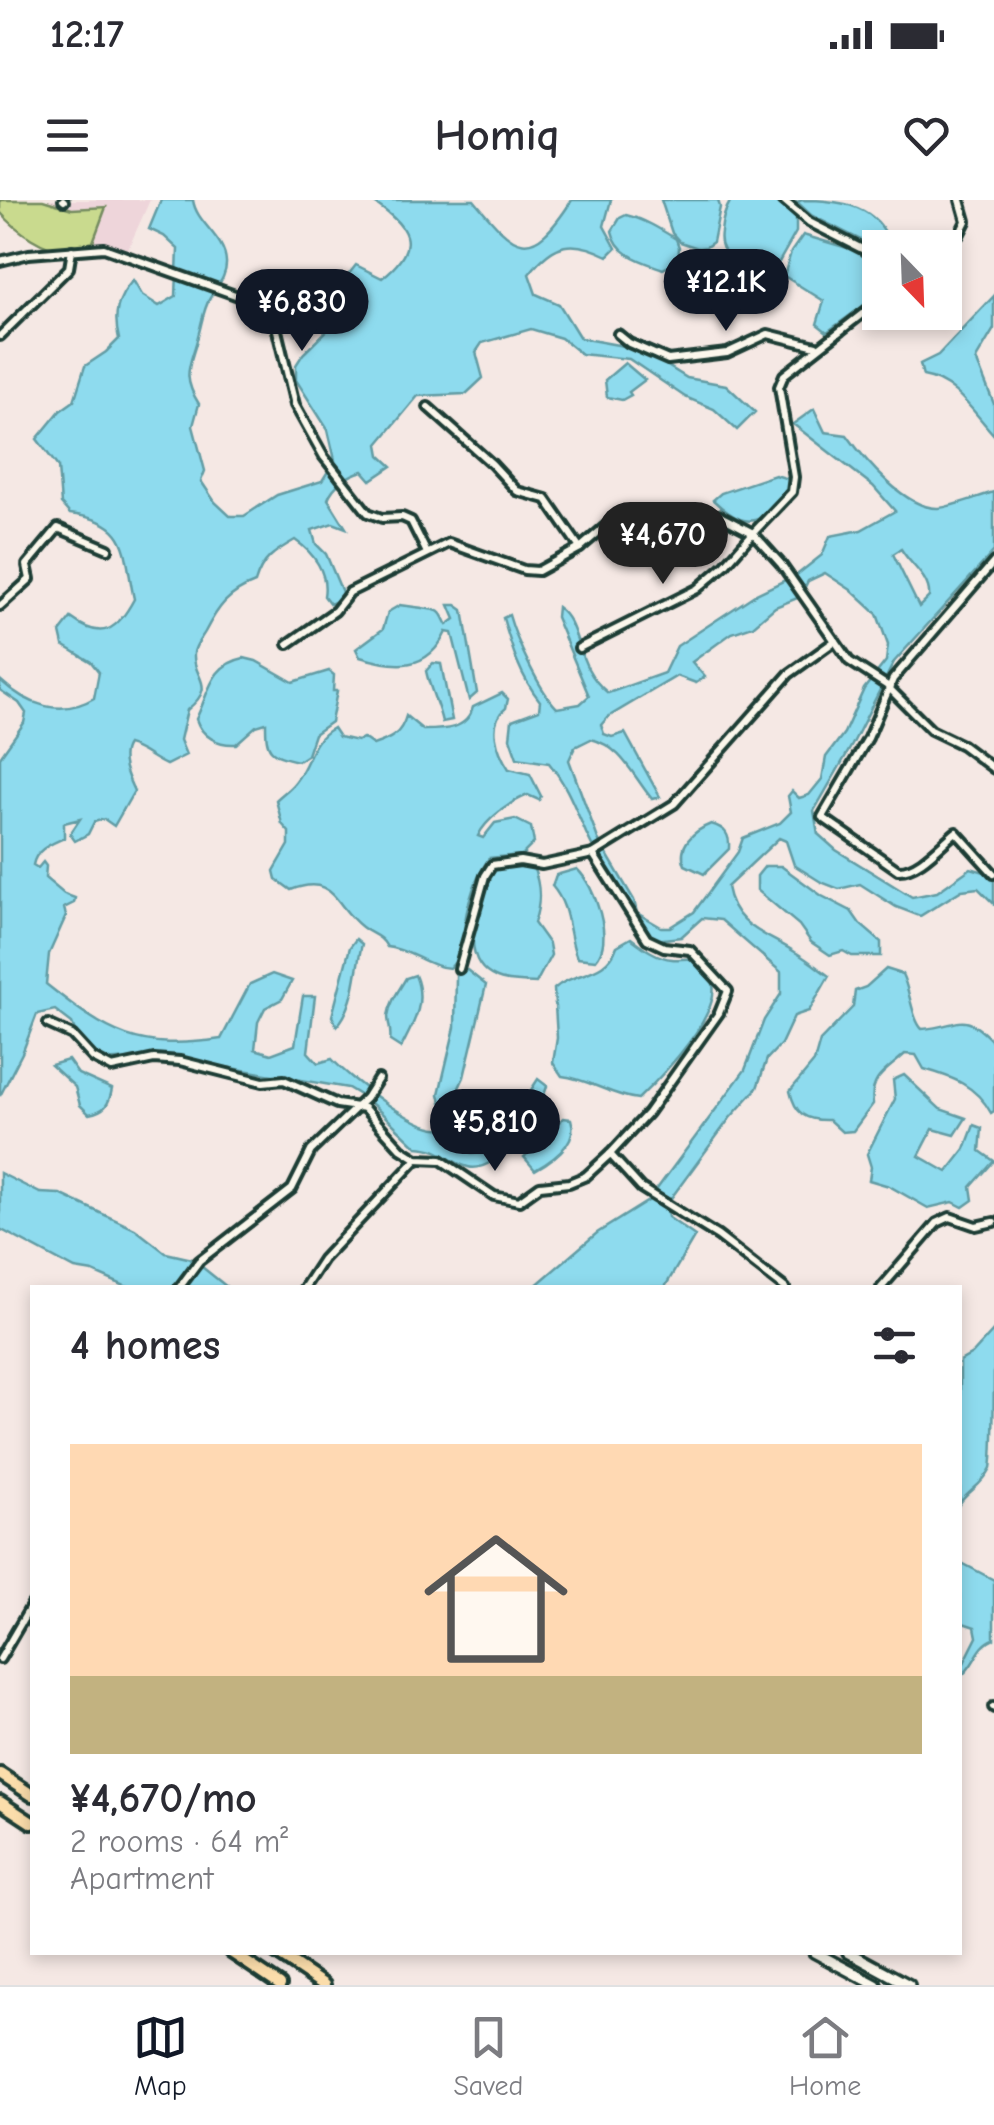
<!DOCTYPE html>
<meta charset="utf-8">
<style>
:root{--surface:#fff;--page:#f2f2f3;--text:#2b2b33;--muted:#7c7c81;--line:#e1e1e2;--accent:#111827}
body{margin:0;font-family:"Comic Neue",sans-serif;background:var(--page);color:var(--text);height:100vh;display:flex;flex-direction:column;font-size:38px;white-space:nowrap}
*{box-sizing:border-box;margin:0}
p{font-size:32px;color:var(--muted)}
.icon{flex:none;width:55px;height:55px;fill:none;stroke:currentColor;stroke-width:2;stroke-linecap:round;stroke-linejoin:round}
.map{position:relative;flex:1;overflow:hidden}
.sheet{position:absolute;left:30px;top:1085px;width:932px;height:670px;display:flex;flex-direction:column;background:var(--surface);border-radius:0px;box-shadow:0 5px 15px #0003}
.sheet>*{flex:none}
.needle{width:65px;rotate:157deg}
.controls{position:absolute;left:862px;top:30px;display:grid;gap:20px}
.controls a{display:grid;place-items:center;width:100px;height:100px;border-radius:0px;background:var(--surface);box-shadow:0 5px 15px #0003;font-size:50px}
.price{position:absolute;translate:-50% -85px;padding:0 22px;border-radius:35px;background:var(--accent);color:#fff;font-size:32px;line-height:65px;filter:drop-shadow(0 2px 5px #0008)}
.price::after{content:'';position:absolute;left:50%;top:60px;width:30px;height:22px;margin-left:-15px;background:inherit;clip-path:polygon(0 0,100% 0,50% 100%)}
.price.on{background:#222;color:#fff}
ul{padding:0;list-style:none}
li{display:grid;align-content:center;gap:20px;height:530px;padding:0 40px}
li span{display:grid;place-items:center;height:310px;border-radius:0px;color:#555}
li>.icon{margin-inline-start:auto}
span .icon{width:180px;height:180px;fill:#fffc;stroke-width:1}
li b{font-size:42px}
h2{display:flex;justify-content:space-between;align-items:center;height:120px;padding:0 40px;font-size:42px}
.status{display:flex;justify-content:space-between;align-items:center;height:70px;padding:0 50px;background:var(--surface);direction:ltr}
.status svg{height:28px;fill:currentColor}
header{display:flex;justify-content:space-between;align-items:center;height:130px;padding:0 40px;background:var(--surface);font-size:45px;font-weight:800}
.dock{display:flex;justify-content:space-around;align-items:center;height:140px;border-top:2px solid var(--line);background:var(--surface);font-size:28px;color:var(--muted)}
.dock a{display:grid;justify-items:center;gap:5px}
.dock .on{color:var(--accent)}
.map>svg:first-child{display:block}
</style>
<div class="status"><b>12:17</b><svg viewBox="0 0 49 12"><path d="M0 12V9h3v3zM5 12V6h3v6zM10 12V3h3v9zM15 12V0h3v12zM26 1h20v11H26zM47 4h2v5h-2z"/></svg></div>
<header><svg class="icon" aria-label="menu" viewBox="0 0 24 24"><path d="M4 6h16M4 12h16M4 18h16"/></svg>Homiq<svg class="icon" aria-label="heart" viewBox="0 0 24 24"><path d="M12 20l-8-8c-3-5 5-10 8-4 3-6 11-1 8 4z"/></svg></header>
<div class="map">
<svg width="994" height="1785" viewBox="0 0 994 1785">
<rect width="100%" height="100%" fill="#f5e8e4"/>
<filter id="ink" filterUnits="userSpaceOnUse"><feTurbulence type="fractalNoise" baseFrequency=".01" numOctaves="2"/><feDisplacementMap in="SourceGraphic" scale="20" xChannelSelector="R" yChannelSelector="G"/><feConvolveMatrix kernelMatrix="1 2 1 2 8 2 1 2 1" color-interpolation-filters="sRGB"/></filter>
<g filter="url(#ink)">
<path fill="#eed5da" d="M43,0H150L125,56L93,42L105,8L72,9Z"/>
<path fill="#c9da8e" stroke="#748c61" stroke-width="2.5" d="M0,0H43L72,9L106,7L93,42C86,44 77,49 70,50C45,53 15,29 0,12Z"/>
<g fill="#8edbee" stroke="#629ca4" stroke-width="2.5" fill-rule="evenodd">
<path d="M161,0H193C196,23 225,37 226,62C227,77 216,87 210,98C203,110 202,123 198,136C191,165 180,174 199,204L193,226L205,271L201,281L215,302L230,316H244L277,295L322,281L335,260L328,230L296,180V165L303,154L353,105L348,75L356,65L382,78C424,45 408,25 370,0H474C516,51 530,65 572,0H611L604,26L616,48L608,56C572,38 554,42 529,74L536,94L559,104L580,138L640,149L687,178L726,185L755,212L737,230L714,209L685,197L629,159L581,154L561,138L531,129L482,143L476,152L483,178L466,194L418,196L378,244L380,255L392,266L371,280L363,271C348,275 333,285 328,299L346,328L333,323L312,330L316,344L326,354L342,392L339,400L330,404L324,396C328,373 314,353 295,340C274,352 262,359 255,383C228,393 218,407 205,432C201,439 195,445 194,453C192,479 219,484 187,510L180,540L186,555L166,565C152,559 141,548 127,545C118,558 128,578 134,591L114,626L104,619L94,622L88,634L75,641L70,634L80,619L64,623V638C51,644 36,649 33,665L38,668L43,662L46,666L45,678L64,694L75,698L74,703L64,708L66,716L49,754L46,784C110,835 138,851 221,839L250,784L272,774L292,781L282,799L265,808L258,822L255,849L271,854L295,845L303,796H315L308,852L318,863L332,859C349,878 417,931 441,928L472,954L490,953L538,879L547,886C541,910 497,976 468,967C446,961 445,949 417,947L368,900L348,888L167,857L100,861L80,844L72,823L55,810L37,814L23,851L0,896V557L24,523L26,513L19,503L0,490V480C27,505 61,518 94,498L99,472L91,462L63,445L60,432L71,418C102,441 117,431 134,399C123,350 132,322 70,314L61,304L58,267L37,239L60,211L74,201L85,166L106,152L119,139C113,115 117,98 133,80L142,95L159,106L176,96L178,49L164,36L149,29Z"/>
<path d="M661,0H718L720,7L713,42L706,47L698,48L680,42L672,33Z"/>
<path d="M731,0H775L796,19V32L775,69C751,64 716,64 721,32C722,20 725,10 731,0Z"/>
<path d="M802,0C834,0 872,3 887,36L871,45L811,15L797,2Z"/>
<path d="M626,15C644,19 660,29 676,39L679,47L678,62L663,69C641,61 617,55 612,31L620,18Z"/>
<path d="M803,35L854,50L869,59L870,75L880,84L878,95L827,132L817,124L824,101L784,76L791,52Z"/>
<path d="M994,96V129L976,159L994,204V235C973,212 955,181 923,176L920,164L938,155Z"/>
<path d="M625,163L645,180L629,192L631,195L622,200L607,197L605,180Z"/>
<path d="M814,209L825,232L847,235C864,259 906,310 939,308C951,307 980,296 994,292V351L894,462L852,545L814,611L818,634L836,650L912,697L937,692L971,668L988,673L994,680V704L978,688L962,690L920,716L896,707L860,684L839,689L821,682L794,665L786,641L779,638L727,687C734,727 765,733 795,752C807,759 818,768 829,776L809,811L794,816L781,844L767,859L757,888L730,918L666,1005L668,1017L695,1036L665,1087H534L597,1033L648,1001L745,870L764,820L781,794V772L721,720L702,718L681,737L655,740C624,709 605,673 586,633C575,608 567,585 549,563L517,558L510,538L512,520L539,510L540,501C520,476 512,449 503,418L509,415C516,440 539,490 557,508L580,504L589,496L556,417L557,407C583,425 573,465 608,493L664,473L677,446L756,394L798,374L822,355L830,336L861,330L895,311L873,286L793,224ZM901,349C911,366 931,378 929,397L919,407L893,354ZM825,373L851,390L877,414L888,445L886,461L864,489L844,533L826,557L822,579L809,595L799,598L792,591L788,596L791,612L780,623L743,638L738,652L694,712L670,727H661L637,713L634,700L598,639L569,560L575,547L591,539C621,546 633,576 652,599L660,597L625,533L612,537L604,534L601,525L608,517L677,476L696,483L705,477L692,462L732,433L753,426L775,407L800,397L808,381Z"/>
<path d="M775,275L789,279L790,285C785,296 779,304 770,312C749,330 731,317 713,300L721,293Z"/>
<path d="M400,405C406,406 437,409 439,412C443,415 444,421 447,425L455,419L449,405H456L463,410L477,493L469,500L452,433L446,432C428,471 396,468 360,457L356,449L383,429L388,412Z"/>
<path d="M244,458L256,461L293,482L329,471L334,475L333,491H337L331,522L314,534L307,555L298,561C268,554 266,551 266,523L256,526L236,544C218,545 202,537 196,519C210,491 210,465 244,458Z"/>
<path d="M433,463L441,464L452,520L442,522C438,504 430,490 426,471Z"/>
<path d="M502,493L508,499L506,508C487,522 497,551 509,569L530,574L541,596L539,600L528,595C510,602 486,619 478,636L483,638L495,623L515,619L531,627L534,643L522,655L489,658C473,681 460,723 465,750L450,768C427,767 410,749 387,747C381,735 372,735 362,727C334,705 334,673 291,690L276,679L274,671L289,645V632L282,624L276,600C282,594 290,589 295,582C311,562 310,540 333,528L339,537L357,541L363,538L373,545C391,539 401,534 406,516L423,530C444,530 467,530 473,507Z"/>
<path d="M711,624C725,628 730,634 729,649L704,674L685,665C677,646 693,631 711,624Z"/>
<path d="M520,663L533,667C541,686 541,703 534,723L549,744L551,755L536,783C524,782 508,783 497,778C455,761 479,704 485,672L492,664Z"/>
<path d="M765,666H781L822,696L851,711L860,724L881,742V756H852L843,751L830,755L811,742L799,725L757,690V676Z"/>
<path d="M577,669C595,686 614,739 596,760L577,758C567,733 571,708 552,686L556,675Z"/>
<path d="M631,738C643,747 657,758 672,759C679,760 689,757 696,760C703,762 708,771 711,777C727,810 662,876 638,899C611,896 589,879 562,876L553,863L557,838L554,789C573,771 607,777 617,746Z"/>
<path d="M356,739L362,744C355,771 356,805 337,826L332,816L350,747Z"/>
<path d="M886,769L902,774C910,790 912,819 922,829C963,826 961,808 994,843V911L991,913C976,885 952,877 924,869L916,855L905,854C887,871 869,877 873,904L853,931L842,932L829,920C806,921 795,914 790,891L814,862L820,841L853,807L855,791L866,787Z"/>
<path d="M467,770L486,785L464,877L451,905L441,902L439,894L455,827L456,776Z"/>
<path d="M415,775C427,803 413,824 401,848L390,841C392,831 388,825 388,816C390,802 399,790 406,778Z"/>
<path d="M68,860L78,874L112,889C109,905 105,911 89,914L80,905L75,887L51,865Z"/>
<path d="M904,875L940,909L966,918L955,935L933,929L919,956L947,972L965,949L974,925L982,928L980,951L994,961L971,987L973,1000L963,1007L953,1002L928,1008L889,986L869,980L871,967L867,954L895,899L893,880Z"/>
<path d="M563,918L571,919C579,942 553,960 535,970L524,957Z"/>
<path d="M0,973L40,993L60,994L135,1029L166,1053L192,1059L227,1087H127L93,1072L75,1069L0,1029Z"/>
<path d="M994,1130C994,1154 994,1253 991,1268C982,1286 969,1290 960,1303V1161L972,1154Z"/>
<path d="M960,1362L994,1380V1439C976,1446 977,1464 961,1476V1469L977,1437L975,1427L960,1422Z"/>
</g>
<g fill="none" stroke-linecap="round" stroke-linejoin="round">
<g stroke="#1f3d34" stroke-width="14">
<g id="street">
<path d="M63,0L64,1"/>
<path d="M783,0L809,22L868,52L880,70"/>
<path d="M945,49L959,35L966,21L960,0"/>
<path d="M0,61L29,54L104,48L252,101L275,122L295,205L324,257L368,313L382,318L402,317L411,321L427,353"/>
<path d="M880,100L784,175L779,187L794,277L792,292L753,333L781,364L849,461L886,485L931,530L962,545L994,569"/>
<path d="M618,134L629,143L668,160L727,153L768,134L816,146"/>
<path d="M0,136L69,68L72,50"/>
<path d="M428,207L492,264L517,291L546,299L580,348"/>
<path d="M994,362L893,479L868,538L822,617L898,670C918,671 940,645 956,632L994,674"/>
<path d="M0,406L30,379L27,365L58,328L108,349"/>
<path d="M288,444L335,411L350,392L449,343L524,370L538,371L580,348L614,319L633,311L682,322L703,315H718L753,333L725,365L697,389L579,448"/>
<path d="M459,769L485,676L492,665L520,661L542,665L593,654L674,604L789,474L835,441"/>
<path d="M48,824L72,835L93,858L112,868L154,859L180,861L263,882L284,880L337,904L364,908L401,949L417,959L441,960L494,996L519,1001L540,986L569,983L586,976L610,954L648,913L719,813L728,791L690,750L664,747L647,739L593,654"/>
<path d="M610,954L641,988L718,1036L785,1088"/>
<path d="M179,1088L199,1061L292,989L311,951L366,898L378,879"/>
<path d="M304,1088L323,1059L417,959"/>
<path d="M881,1088L937,1023L950,1017L976,1026L994,1022"/>
<path d="M0,1459L32,1404"/>
<path d="M993,1507L994,1508"/>
</g>
</g>
<g stroke="#1f3d34" stroke-width="16">
<g id="secondary">
<path d="M814,1752L876,1785"/>
<path d="M848,1752L909,1785"/>
</g>
</g>
<g stroke="#1f3d34" stroke-width="18">
<g id="primary">
<path d="M0,1574L32,1595"/>
<path d="M0,1602L32,1623"/>
<path d="M231,1752L280,1785"/>
<path d="M275,1752L324,1785"/>
</g>
</g>
<use href="#street" stroke="#fbf7ec" stroke-width="6"/>
<use href="#secondary" stroke="#fbf7ec" stroke-width="9"/>
<use href="#primary" stroke="#fbddab" stroke-width="10"/>
</g>
</g>
</svg>
<div class="controls">
<a><svg class="needle" viewBox="-14 -14 28 28"><path d="M0-13l5 13h-10z" fill="#e53935"/><path d="M0 13l5-13h-10z" fill="#7c7c81"/></svg></a>
</div>
<b class="price" style="left:726px;top:134px">¥12.1K</b>
<b class="price" style="left:302px;top:154px">¥6,830</b>
<b class="price on" style="left:663px;top:387px">¥4,670</b>
<b class="price" style="left:495px;top:974px">¥5,810</b>
<section class="sheet">
<h2>4 homes<svg class="icon" aria-label="filters" viewBox="0 0 24 24"><path d="M4 7h16M4 17h16"/><circle cx="9" cy="7" r="2"/><circle cx="15" cy="17" r="2"/></svg></h2>
<ul>
<li><span style="background:linear-gradient(#ffd9b3 75%,#c2b280 0)"><svg class="icon" aria-label="home" viewBox="0 0 24 24"><path d="M3 11l9-7 9 7M6 9v11h12V9"/></svg></span><div><b>¥4,670/mo</b><p>2 rooms · 64 m²</p><p>Apartment</p></div></li>
</ul>
</section>
</div>
<nav class="dock">
<a class="on"><svg class="icon" aria-label="map" viewBox="0 0 24 24"><path d="M3 6l6-2 6 2 6-2v14l-6 2-6-2-6 2zM9 4v14M15 6v14"/></svg>Map</a>
<a><svg class="icon" aria-label="saved" viewBox="0 0 24 24"><path d="M7 4h10v16l-5-4-5 4z"/></svg>Saved</a>
<a><svg class="icon" aria-label="home" viewBox="0 0 24 24"><path d="M3 11l9-7 9 7M6 9v11h12V9"/></svg>Home</a>
</nav>
